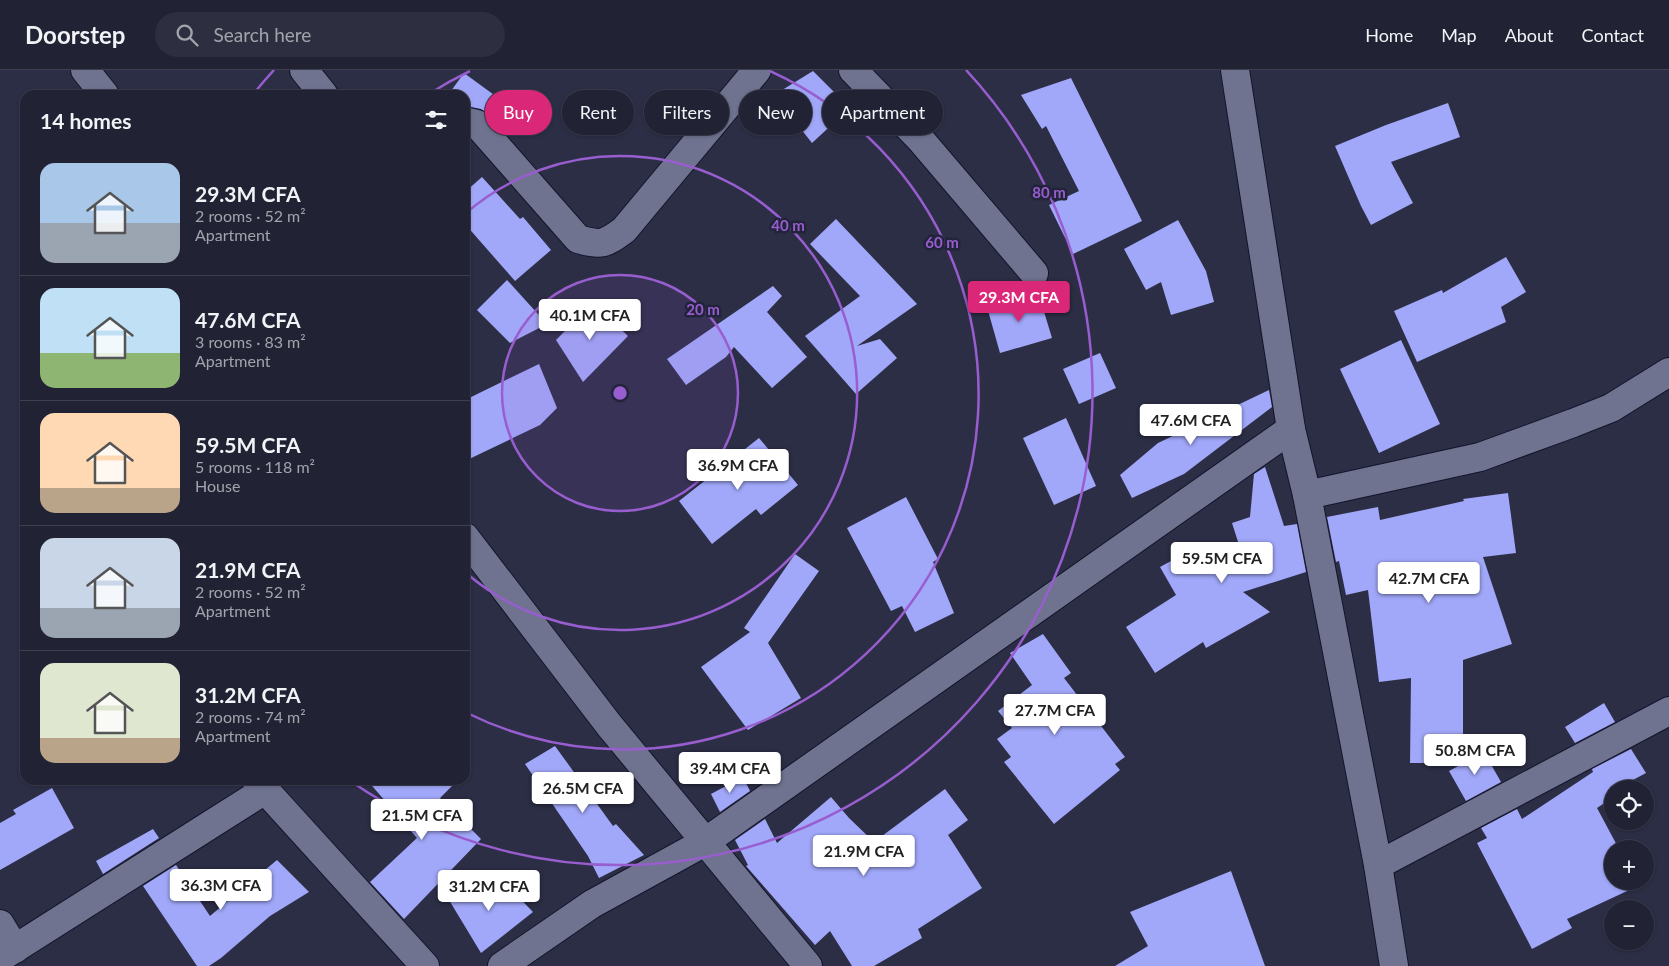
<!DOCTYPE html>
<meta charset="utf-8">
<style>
:root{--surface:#212234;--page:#2d2f40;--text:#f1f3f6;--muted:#a2a4ac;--line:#3e3f4f;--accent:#db2777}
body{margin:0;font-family:Lato,sans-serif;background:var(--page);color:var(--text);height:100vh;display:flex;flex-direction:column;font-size:19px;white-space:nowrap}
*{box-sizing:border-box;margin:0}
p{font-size:16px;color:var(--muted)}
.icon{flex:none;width:28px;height:28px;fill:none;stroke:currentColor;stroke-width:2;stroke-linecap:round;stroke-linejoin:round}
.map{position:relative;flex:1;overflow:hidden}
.panel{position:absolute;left:20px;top:20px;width:450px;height:695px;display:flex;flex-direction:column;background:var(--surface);border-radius:15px;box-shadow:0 1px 4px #0004,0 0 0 1px var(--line)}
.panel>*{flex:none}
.top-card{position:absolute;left:485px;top:20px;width:475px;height:45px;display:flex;gap:10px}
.tools{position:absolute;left:1604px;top:710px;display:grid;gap:10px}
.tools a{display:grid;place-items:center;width:50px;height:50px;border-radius:50%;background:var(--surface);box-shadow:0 1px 4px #0004,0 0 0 1px var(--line);font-size:25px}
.price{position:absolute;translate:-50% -42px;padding:0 11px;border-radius:5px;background:#fff;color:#222;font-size:16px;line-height:32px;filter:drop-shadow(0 1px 2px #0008)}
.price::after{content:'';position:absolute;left:50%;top:30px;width:15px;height:11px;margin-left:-8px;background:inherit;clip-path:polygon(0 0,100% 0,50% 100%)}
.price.selected{background:var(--accent);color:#fff}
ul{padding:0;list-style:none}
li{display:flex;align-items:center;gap:15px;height:125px;padding:0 20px}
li+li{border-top:1px solid var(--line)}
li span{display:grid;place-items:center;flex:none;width:140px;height:100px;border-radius:15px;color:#555}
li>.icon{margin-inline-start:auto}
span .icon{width:60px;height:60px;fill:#fffc;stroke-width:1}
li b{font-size:21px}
h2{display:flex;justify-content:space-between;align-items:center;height:60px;padding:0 20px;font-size:21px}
.pill{padding:0 18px;border-radius:22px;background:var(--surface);box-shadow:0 1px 4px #0004,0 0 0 1px var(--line);font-size:18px;line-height:45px}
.pill.selected{background:var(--accent);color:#fff}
header{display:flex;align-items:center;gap:30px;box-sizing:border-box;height:70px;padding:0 25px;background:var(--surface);border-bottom:1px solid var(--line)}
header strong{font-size:24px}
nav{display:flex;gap:28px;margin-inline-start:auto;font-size:18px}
.search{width:350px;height:45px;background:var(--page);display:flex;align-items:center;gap:12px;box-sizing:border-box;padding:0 18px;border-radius:28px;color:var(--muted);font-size:19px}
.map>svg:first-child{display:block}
</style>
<header>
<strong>Doorstep</strong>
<div class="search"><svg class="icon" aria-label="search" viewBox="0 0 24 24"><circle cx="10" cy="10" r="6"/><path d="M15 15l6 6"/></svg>Search here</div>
<nav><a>Home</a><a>Map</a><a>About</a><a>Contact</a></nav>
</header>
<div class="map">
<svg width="1669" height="896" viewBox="0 0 1669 896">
<rect width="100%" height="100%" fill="#2c2e46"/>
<g fill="#a1a8f9">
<path d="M813,1L850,38L812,73L774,25Z"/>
<path d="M464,3L501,30L490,45L481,39L465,36V25H448Z"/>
<path d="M1071,8L1142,151L1073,184L1049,135L1079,121L1046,56L1042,59L1021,25Z"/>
<path d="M1448,33L1460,67L1391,92L1413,133L1371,155L1361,136L1335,76L1386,55Z"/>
<path d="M482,107L520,149L523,147L551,180L515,211L465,154V122Z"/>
<path d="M836,149L917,234L857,276L880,269L897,288L856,324L805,266L860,226L810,174Z"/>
<path d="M1178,150L1206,201L1214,232L1171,245L1161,212L1146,220L1124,179Z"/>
<path d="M1506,187L1526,222L1501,237L1506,252L1417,292L1394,241L1442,220L1443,223Z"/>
<path d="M507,210L547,254L510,273L477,240Z"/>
<path d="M773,216L782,226L767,242L807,287L772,318L734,277L726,287L686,315L667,289Z"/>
<path d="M1038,222L1052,268L1000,283L987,237Z"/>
<path d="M593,233L628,266L583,312L556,270Z"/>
<path d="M1401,270L1440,354L1379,383L1340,299Z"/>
<path d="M1100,283L1116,318L1079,334L1063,299Z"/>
<path d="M539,294L557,338L540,355L465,391V330Z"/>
<path d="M1269,320L1272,337L1184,404L1132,428L1120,405L1158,373Z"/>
<path d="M1066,348L1096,416L1054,435L1023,368Z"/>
<path d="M759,368L798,415L761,445L756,439L712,474L679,431Z"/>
<path d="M1265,397L1284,456L1297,454L1306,502L1243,522L1270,542L1206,578L1203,572L1155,603L1126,557L1176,525L1160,497L1182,485L1196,497L1239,475L1232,453L1250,447L1254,404Z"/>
<path d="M1508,423L1516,483L1483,487L1512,574L1463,590V693H1410L1411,608L1379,612L1368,520L1346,525L1339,491L1336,492L1327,447L1378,437L1380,450L1464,431L1463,429Z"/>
<path d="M906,427L938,489L933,492L954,543L915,562L902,536L891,541L847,458Z"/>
<path d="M795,484L819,501L768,573L801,628L748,660L701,597L750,562L744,558Z"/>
<path d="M1043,564L1071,603L1064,608L1125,687L1115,694L1120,700L1054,754L1004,692L1011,687L997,669L1012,658L998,641L1032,615L1010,583Z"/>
<path d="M1604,633L1615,652L1575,673L1565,657Z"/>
<path d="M555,676L613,756L616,754L644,785L599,808L588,786L525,694Z"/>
<path d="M1631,679L1646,703L1616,719H1612V728L1597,738L1619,779H1612V811H1638L1640,815L1567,849L1572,858L1532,879L1477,773L1487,768L1481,758L1517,739L1522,749L1593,702L1592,699Z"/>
<path d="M1484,682L1501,712L1466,731L1449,701Z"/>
<path d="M743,707L750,721L720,742L711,724Z"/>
<path d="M367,710H458L440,728L481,769L404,849L370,812L417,768Z"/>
<path d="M52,718L74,758L0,800V753L16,744L13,740Z"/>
<path d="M945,719L968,750L948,765L982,818L918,859L922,868L874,896H852L830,861L815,875L746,796L748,795L735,770L765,749L777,773L831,727L849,748L874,772Z"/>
<path d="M153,759L159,768L103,804L96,791Z"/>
<path d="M277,790L309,822L270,846L221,888L209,896H197L143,816L176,795L210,846Z"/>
<path d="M1231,801L1265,896H1115L1148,876L1130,842Z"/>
<path d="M504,812L533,842L481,883L446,825Z"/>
</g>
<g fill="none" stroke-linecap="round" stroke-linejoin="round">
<g stroke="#14152c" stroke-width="30">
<g id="street">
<path d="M85,0L105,25"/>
<path d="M304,0L324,25"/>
<path d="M853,0L920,69L1034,203"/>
<path d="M1235,0L1291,359L1307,425L1378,795L1394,896"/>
<path d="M465,51L477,54L578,169C601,176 605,174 624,160L757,0"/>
<path d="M1307,425L1480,387L1573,353L1611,338L1669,302"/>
<path d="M465,467L609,655L808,896"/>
<path d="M256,710L425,896"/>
<path d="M1378,795L1669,641"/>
<path d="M0,854L15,879"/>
<path d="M0,888L265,720"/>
<path d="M502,896L592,834L705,772L1291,359"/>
</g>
</g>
<use href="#street" stroke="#6f738f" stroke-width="28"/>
</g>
<circle cx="620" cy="323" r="118" fill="#985dce" fill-opacity=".12"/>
<g fill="none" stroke="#985dce" stroke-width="2.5">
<circle cx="620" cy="323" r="118"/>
<path d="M466 143A237 237 0 1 1 466 503"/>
<path d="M429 24A355 355 0 0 1 470 1M770 1A355 355 0 1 1 467 643"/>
<path d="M255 22A473 473 0 0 1 274 0M966 0A473 473 0 0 1 349 710"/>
</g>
<circle cx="620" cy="323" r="8" fill="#985dce" stroke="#22243c" stroke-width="2.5"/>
<g font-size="15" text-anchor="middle" font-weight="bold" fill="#985dce" stroke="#22243c" stroke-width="5" stroke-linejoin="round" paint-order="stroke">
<text x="1049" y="128">80 m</text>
<text x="788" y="161">40 m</text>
<text x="942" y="178">60 m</text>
<text x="703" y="245">20 m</text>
</g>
</svg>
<div class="tools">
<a><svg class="icon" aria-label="locate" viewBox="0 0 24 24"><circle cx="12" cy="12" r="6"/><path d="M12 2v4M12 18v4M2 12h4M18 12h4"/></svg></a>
<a>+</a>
<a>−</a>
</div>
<b class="price selected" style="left:1019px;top:253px">29.3M CFA</b>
<b class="price" style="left:590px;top:271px">40.1M CFA</b>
<b class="price" style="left:1191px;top:376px">47.6M CFA</b>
<b class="price" style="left:738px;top:421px">36.9M CFA</b>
<b class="price" style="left:1222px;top:514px">59.5M CFA</b>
<b class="price" style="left:1429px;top:534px">42.7M CFA</b>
<b class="price" style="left:1055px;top:666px">27.7M CFA</b>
<b class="price" style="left:1475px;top:706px">50.8M CFA</b>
<b class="price" style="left:730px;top:724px">39.4M CFA</b>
<b class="price" style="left:583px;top:744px">26.5M CFA</b>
<b class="price" style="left:422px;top:771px">21.5M CFA</b>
<b class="price" style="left:864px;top:807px">21.9M CFA</b>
<b class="price" style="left:221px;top:841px">36.3M CFA</b>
<b class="price" style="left:489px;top:842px">31.2M CFA</b>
<div class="top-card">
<a class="pill selected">Buy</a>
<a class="pill">Rent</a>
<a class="pill">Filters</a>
<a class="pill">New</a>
<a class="pill">Apartment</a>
</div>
<section class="panel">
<h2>14 homes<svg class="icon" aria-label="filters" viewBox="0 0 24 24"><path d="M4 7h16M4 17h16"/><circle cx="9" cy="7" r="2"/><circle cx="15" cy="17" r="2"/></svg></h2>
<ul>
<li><span style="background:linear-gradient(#a9c7e8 60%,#9aa5b1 0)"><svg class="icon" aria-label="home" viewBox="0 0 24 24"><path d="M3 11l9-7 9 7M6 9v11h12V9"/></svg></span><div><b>29.3M CFA</b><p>2 rooms · 52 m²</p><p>Apartment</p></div></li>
<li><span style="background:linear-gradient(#bfe0f5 65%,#8fb573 0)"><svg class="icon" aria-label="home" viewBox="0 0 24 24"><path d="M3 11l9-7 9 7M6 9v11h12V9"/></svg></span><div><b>47.6M CFA</b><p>3 rooms · 83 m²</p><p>Apartment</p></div></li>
<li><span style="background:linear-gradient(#ffd9b3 75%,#b9a48a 0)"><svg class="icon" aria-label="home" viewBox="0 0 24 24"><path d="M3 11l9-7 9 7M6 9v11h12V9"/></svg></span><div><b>59.5M CFA</b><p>5 rooms · 118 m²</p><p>House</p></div></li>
<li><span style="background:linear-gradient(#c9d6e8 70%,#9aa5b1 0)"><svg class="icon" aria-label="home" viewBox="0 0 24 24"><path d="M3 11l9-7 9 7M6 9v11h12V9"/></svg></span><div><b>21.9M CFA</b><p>2 rooms · 52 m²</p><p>Apartment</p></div></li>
<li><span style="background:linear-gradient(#dfe7d0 75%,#b9a48a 0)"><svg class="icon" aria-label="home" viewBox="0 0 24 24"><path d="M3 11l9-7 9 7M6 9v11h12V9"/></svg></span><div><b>31.2M CFA</b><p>2 rooms · 74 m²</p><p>Apartment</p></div></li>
</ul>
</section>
</div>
